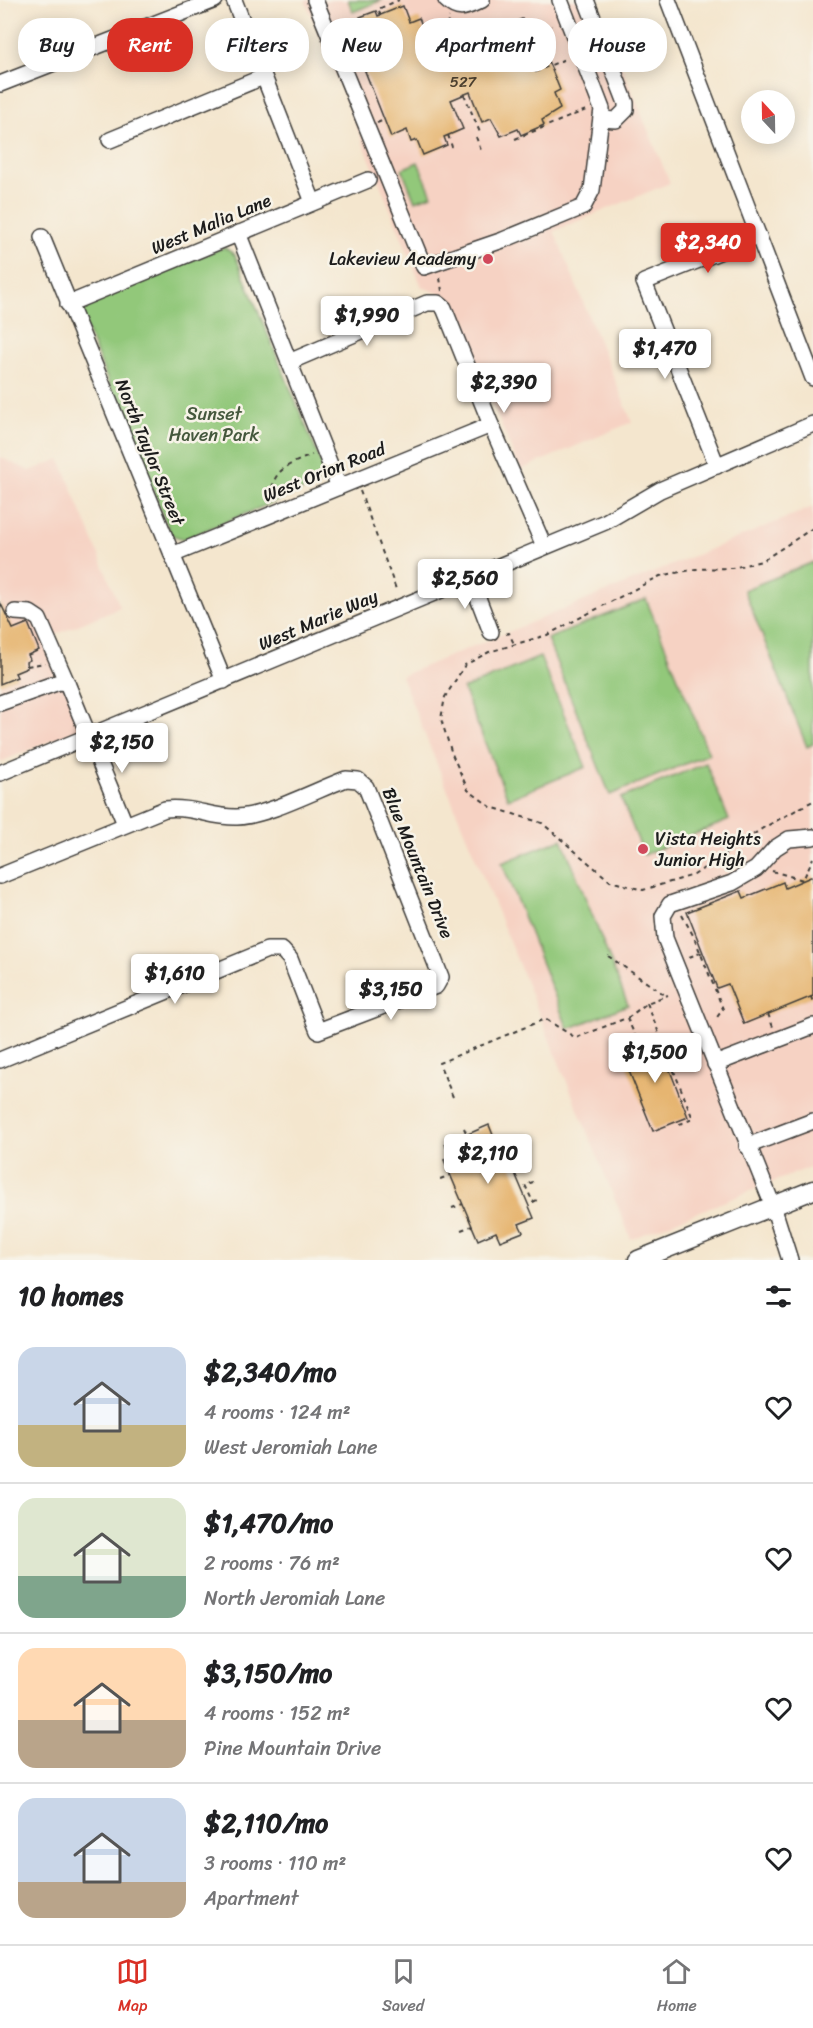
<!DOCTYPE html>
<meta charset="utf-8">
<style>
:root{--surface:#fff;--page:#f6f6f6;--text:#202124;--muted:#757577;--line:#e0e0e0;--accent:#d93025}
body{margin:0;font-family:Sriracha,sans-serif;background:var(--page);color:var(--text);height:100vh;display:flex;flex-direction:column;font-size:22px;white-space:nowrap}
*{box-sizing:border-box;margin:0}
p{font-size:20px;color:var(--muted)}
.icon{flex:none;width:33px;height:33px;fill:none;stroke:currentColor;stroke-width:2;stroke-linecap:round;stroke-linejoin:round}
.map{position:relative;height:1260px;overflow:hidden}
.panel{display:flex;flex-direction:column;background:var(--surface);flex:1}
.panel>*{flex:none}
.top-card{position:absolute;left:18px;top:18px;width:777px;height:54px;display:flex;gap:12px}
.needle{width:39px;rotate:338deg}
.fabs{position:absolute;left:741px;top:90px;display:grid;gap:12px}
.fabs a{display:grid;place-items:center;width:54px;height:54px;border-radius:50%;background:var(--surface);box-shadow:0 3px 15px #0003;font-size:30px}
.price{position:absolute;translate:-50% -51px;padding:0 14px;border-radius:6px;background:#fff;color:#222;font-size:20px;line-height:39px;filter:drop-shadow(0 2px 3px #0008)}
.price::after{content:'';position:absolute;left:50%;top:36px;width:18px;height:14px;margin-left:-9px;background:inherit;clip-path:polygon(0 0,100% 0,50% 100%)}
.price.selected{background:var(--accent);color:#fff}
ul{padding:0;list-style:none}
li{display:flex;align-items:center;gap:18px;height:150px;padding:0 18px}
li+li{border-top:2px solid var(--line)}
li span{display:grid;place-items:center;flex:none;width:168px;height:120px;border-radius:18px;color:#555}
li>.icon{margin-inline-start:auto}
span .icon{width:72px;height:72px;fill:#fffc;stroke-width:1}
li b{font-size:26px}
h2{display:flex;justify-content:space-between;align-items:center;height:72px;padding:0 18px;font-size:26px}
.tag{padding:0 21px;border-radius:24px;background:var(--surface);box-shadow:0 3px 15px #0003;font-size:21px;line-height:54px}
.tag.selected{background:var(--accent);color:#fff}
.menu{display:flex;justify-content:space-around;align-items:center;height:84px;border-top:2px solid var(--line);background:var(--surface);font-size:16px;color:var(--muted)}
.menu a{display:grid;justify-items:center;gap:3px}
.menu .selected{color:var(--accent)}
.map>svg:first-child{display:block}
</style>
<div class="map">
<svg width="813" height="1260" viewBox="0 0 813 1260">
<rect width="100%" height="100%" fill="#f7f3e8"/>
<filter id="ink" filterUnits="userSpaceOnUse"><feTurbulence type="fractalNoise" baseFrequency=".0167" numOctaves="2"/><feDisplacementMap in="SourceGraphic" scale="12" xChannelSelector="R" yChannelSelector="G"/><feConvolveMatrix kernelMatrix="1 2 1 2 8 2 1 2 1" color-interpolation-filters="sRGB"/></filter>
<filter id="wash" filterUnits="userSpaceOnUse"><feTurbulence type="fractalNoise" baseFrequency=".008" numOctaves="4" result="noise"/><feDisplacementMap in="SourceGraphic" scale="24" xChannelSelector="R" yChannelSelector="G"/><feGaussianBlur stdDeviation="1.35" result="paint"/><feColorMatrix in="noise" values="0 0 0 0 0 0 0 0 0 0 0 0 0 0 0 0 0 1.4 0 .05"/><feComposite in="paint" operator="in"/></filter>
<g filter="url(#wash)">
<rect width="100%" height="100%" fill="#f4e6ce"/>
<g fill="#f6d2c3">
<path d="M305,0H594L670,183L554,231L632,422L520,470L448,297L422,287Z"/>
<path d="M0,457L30,471L60,459L120,607L55,635L90,725L0,762Z"/>
<path d="M813,507V1166L631,1239L401,676Z"/>
</g>
<g fill="#92c87a" stroke="#57724b" stroke-width="1.5">
<path d="M348,0H382L353,12Z"/>
<path d="M418,162L432,195L415,201L402,169Z"/>
<path d="M224,247L235,255L324,470L318,484L184,539L171,535L80,313L86,303Z"/>
<path d="M813,562V744L807,747L744,590Z"/>
<path d="M646,599L709,754L610,795L547,639Z"/>
<path d="M540,657L586,767L508,799L463,689Z"/>
<path d="M706,763L729,820L644,855L621,798Z"/>
<path d="M562,839L628,1005L568,1029L502,863Z"/>
</g>
<g id="blocks">
<g fill="#e6b571">
<path d="M403,6L409,22L419,18L435,58L478,43L477,41L500,31L499,28L522,19L530,38L536,35L552,70L560,90L554,93L560,109L542,120L544,125L521,135L518,129L501,136L491,118L482,122L470,92L451,100L463,129L444,137L447,145L423,155L417,140L411,142L407,130L391,137L363,66L367,64L360,48L371,44L360,17L376,11L378,16Z"/>
<path d="M0,602L13,629L28,623L39,650L28,655L30,660L26,662L27,668L15,673L17,677L0,684Z"/>
<path d="M813,876V996L744,1024L728,984L717,988L687,912L741,891L744,898L783,882L785,888Z"/>
<path d="M657,1037L688,1117L653,1131L621,1051Z"/>
<path d="M489,1125L495,1140L500,1138L534,1218L519,1224L523,1232L500,1241L496,1232L478,1240L444,1160L451,1157L445,1144Z"/>
</g>
</g>
</g>
<g filter="url(#ink)">
<use href="#blocks" fill-opacity="0" stroke="#3c3a37" stroke-width="1.5"/>
<g fill="none" stroke-linecap="round" stroke-linejoin="round">
<g stroke="#3c3a37" stroke-width="18">
<g id="minor">
<path d="M234,0L313,202"/>
<path d="M315,0L424,267L503,240L583,207L592,190L602,109L560,0"/>
<path d="M446,0C459,13 467,7 482,0"/>
<path d="M586,0L626,103V110L616,120L601,119"/>
<path d="M668,0L813,378"/>
<path d="M0,84L215,0"/>
<path d="M110,140L263,77"/>
<path d="M238,233L339,487"/>
<path d="M42,237L224,681"/>
<path d="M68,304L368,180"/>
<path d="M289,362L427,303H438L444,308L491,425L544,546"/>
<path d="M717,466L644,282L759,236"/>
<path d="M172,555L491,425"/>
<path d="M470,577L491,632"/>
<path d="M15,612L30,613L39,619L67,683"/>
<path d="M0,703L59,682L67,683L125,824"/>
<path d="M0,773L605,522L660,490L813,424"/>
<path d="M0,876L165,809C193,806 212,818 237,817C267,816 316,790 346,779L358,780L366,787L441,977L436,986L318,1031L290,959L282,950H267L0,1060"/>
<path d="M715,1064L813,1026"/>
<path d="M747,1146L813,1121"/>
<path d="M790,1260L773,1206L665,938L663,916L670,904L732,883L756,869L775,848L789,839L813,837"/>
</g>
</g>
<g stroke="#3c3a37" stroke-width="21">
<path id="major" d="M638,1260L813,1190"/>
</g>
<g stroke="#3c3a37" stroke-width="2" stroke-dasharray="4.5 4.5" stroke-linecap="butt">
<path d="M381,15L378,9L399,0"/>
<path d="M342,37L364,28"/>
<path d="M527,37L552,26"/>
<path d="M446,52L443,43L449,17"/>
<path d="M351,59L360,55L361,51"/>
<path d="M535,72L565,59"/>
<path d="M464,94L481,135"/>
<path d="M377,123L384,120"/>
<path d="M448,135L452,147"/>
<path d="M476,137L482,153"/>
<path d="M515,139L586,110"/>
<path d="M440,278L442,291"/>
<path d="M360,491L397,592"/>
<path d="M272,497C270,470 290,464 312,455"/>
<path d="M813,528L762,561L732,568L696,569L660,576L547,635L489,652L465,665L445,697L441,719L452,754L468,790L491,807L542,823L610,881L643,890L694,875L763,828L813,801"/>
<path d="M506,634L509,633L514,644"/>
<path d="M27,666L45,663"/>
<path d="M772,871L803,880L813,858"/>
<path d="M682,915L694,937L723,1009L715,1020"/>
<path d="M608,956L665,995"/>
<path d="M689,957L703,952"/>
<path d="M811,997L813,1002"/>
<path d="M647,1003L693,1119L677,1125"/>
<path d="M768,1014L773,1027"/>
<path d="M627,1018L639,1044"/>
<path d="M453,1097L439,1063L545,1019L576,1038L629,1017L647,1003L668,995"/>
<path d="M464,1128L467,1135"/>
<path d="M440,1179L451,1175"/>
<path d="M533,1182L525,1185L533,1202L539,1199"/>
<path d="M452,1208L463,1204"/>
<path d="M461,1230L472,1226"/>
</g>
<use href="#minor" stroke="#fff" stroke-width="15"/>
<use href="#major" stroke="#fff" stroke-width="18"/>
</g>
</g>
<g fill="#d1495b" stroke="#f7f3e8" stroke-width="2">
<circle cx="488" cy="259" r="6"/>
<circle cx="643" cy="849" r="6"/>
</g>
<g text-anchor="middle" stroke-width="5" stroke-linejoin="round" paint-order="stroke">
<g font-size="15" fill="#4e4231">
<text x="463" y="87">527</text>
</g>
<g font-size="18" fill="#1c1c1c" stroke="#f7f3e8">
<text transform="translate(211 224) rotate(-23)" y="6">West Malia Lane</text>
<text transform="translate(150 452) rotate(68)" y="6">North Taylor Street</text>
<text transform="translate(324 472) rotate(-22)" y="6">West Orion Road</text>
<text transform="translate(318 620) rotate(-23)" y="6">West Marie Way</text>
<text transform="translate(418 863) rotate(68)" y="6">Blue Mountain Drive</text>
</g>
<g font-size="18" fill="#1c1c1c" stroke="#f7f3e8" text-anchor="end">
<text x="476" y="265">Lakeview Academy</text>
<text x="655" y="845" text-anchor="start">Vista Heights<tspan x="655" dy="21">Junior High</tspan></text>
</g>
<g font-size="18" fill="#45583d" stroke="#f7f3e8">
<text x="214" y="420">Sunset<tspan x="214" dy="21">Haven Park</tspan></text>
</g>
</g>
</svg>
<div class="fabs">
<a><svg class="needle" viewBox="-14 -14 28 28"><path d="M0-13l5 13h-10z" fill="#e53935"/><path d="M0 13l5-13h-10z" fill="#757577"/></svg></a>
</div>
<b class="price selected" style="left:708px;top:274px">$2,340</b>
<b class="price" style="left:367px;top:347px">$1,990</b>
<b class="price" style="left:665px;top:380px">$1,470</b>
<b class="price" style="left:504px;top:414px">$2,390</b>
<b class="price" style="left:465px;top:610px">$2,560</b>
<b class="price" style="left:122px;top:774px">$2,150</b>
<b class="price" style="left:175px;top:1005px">$1,610</b>
<b class="price" style="left:391px;top:1021px">$3,150</b>
<b class="price" style="left:655px;top:1084px">$1,500</b>
<b class="price" style="left:488px;top:1185px">$2,110</b>
<div class="top-card">
<a class="tag">Buy</a>
<a class="tag selected">Rent</a>
<a class="tag">Filters</a>
<a class="tag">New</a>
<a class="tag">Apartment</a>
<a class="tag">House</a>
</div>
</div>
<section class="panel">
<h2>10 homes<svg class="icon" aria-label="filters" viewBox="0 0 24 24"><path d="M4 7h16M4 17h16"/><circle cx="9" cy="7" r="2"/><circle cx="15" cy="17" r="2"/></svg></h2>
<ul>
<li><span style="background:linear-gradient(#c9d6e8 65%,#c2b280 0)"><svg class="icon" aria-label="home" viewBox="0 0 24 24"><path d="M3 11l9-7 9 7M6 9v11h12V9"/></svg></span><div><b>$2,340/mo</b><p>4 rooms · 124 m²</p><p>West Jeromiah Lane</p></div><svg class="icon" aria-label="heart" viewBox="0 0 24 24"><path d="M12 20l-8-8c-3-5 5-10 8-4 3-6 11-1 8 4z"/></svg></li>
<li><span style="background:linear-gradient(#dfe7d0 65%,#7fa58c 0)"><svg class="icon" aria-label="home" viewBox="0 0 24 24"><path d="M3 11l9-7 9 7M6 9v11h12V9"/></svg></span><div><b>$1,470/mo</b><p>2 rooms · 76 m²</p><p>North Jeromiah Lane</p></div><svg class="icon" aria-label="heart" viewBox="0 0 24 24"><path d="M12 20l-8-8c-3-5 5-10 8-4 3-6 11-1 8 4z"/></svg></li>
<li><span style="background:linear-gradient(#ffd9b3 60%,#b9a48a 0)"><svg class="icon" aria-label="home" viewBox="0 0 24 24"><path d="M3 11l9-7 9 7M6 9v11h12V9"/></svg></span><div><b>$3,150/mo</b><p>4 rooms · 152 m²</p><p>Pine Mountain Drive</p></div><svg class="icon" aria-label="heart" viewBox="0 0 24 24"><path d="M12 20l-8-8c-3-5 5-10 8-4 3-6 11-1 8 4z"/></svg></li>
<li><span style="background:linear-gradient(#c9d6e8 70%,#b9a48a 0)"><svg class="icon" aria-label="home" viewBox="0 0 24 24"><path d="M3 11l9-7 9 7M6 9v11h12V9"/></svg></span><div><b>$2,110/mo</b><p>3 rooms · 110 m²</p><p>Apartment</p></div><svg class="icon" aria-label="heart" viewBox="0 0 24 24"><path d="M12 20l-8-8c-3-5 5-10 8-4 3-6 11-1 8 4z"/></svg></li>
</ul>
</section>
<nav class="menu">
<a class="selected"><svg class="icon" aria-label="map" viewBox="0 0 24 24"><path d="M3 6l6-2 6 2 6-2v14l-6 2-6-2-6 2zM9 4v14M15 6v14"/></svg>Map</a>
<a><svg class="icon" aria-label="saved" viewBox="0 0 24 24"><path d="M7 4h10v16l-5-4-5 4z"/></svg>Saved</a>
<a><svg class="icon" aria-label="home" viewBox="0 0 24 24"><path d="M3 11l9-7 9 7M6 9v11h12V9"/></svg>Home</a>
</nav>
